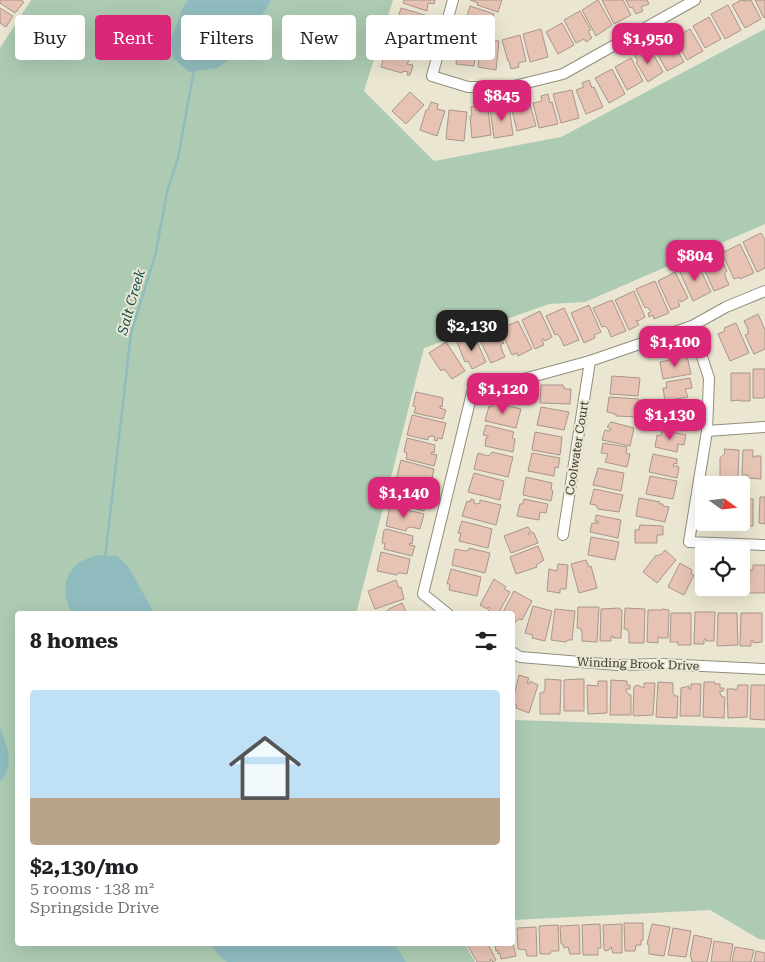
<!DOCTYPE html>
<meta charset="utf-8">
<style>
:root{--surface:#fff;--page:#f2f2f2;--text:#202124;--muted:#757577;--line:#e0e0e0;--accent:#db2777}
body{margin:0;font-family:"Roboto Serif",serif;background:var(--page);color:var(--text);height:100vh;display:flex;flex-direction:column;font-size:19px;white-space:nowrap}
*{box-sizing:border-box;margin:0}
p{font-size:16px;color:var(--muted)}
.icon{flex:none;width:28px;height:28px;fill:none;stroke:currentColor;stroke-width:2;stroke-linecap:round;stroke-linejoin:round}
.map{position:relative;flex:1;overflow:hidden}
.details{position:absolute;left:15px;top:611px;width:500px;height:335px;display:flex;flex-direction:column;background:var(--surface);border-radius:5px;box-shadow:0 5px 20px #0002}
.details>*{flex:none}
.banner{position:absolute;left:15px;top:15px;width:500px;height:45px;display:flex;gap:10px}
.needle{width:32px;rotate:105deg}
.buttons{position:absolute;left:695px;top:476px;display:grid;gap:10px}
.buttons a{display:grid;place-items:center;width:55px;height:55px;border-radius:5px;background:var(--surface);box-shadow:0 5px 20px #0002;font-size:25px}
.price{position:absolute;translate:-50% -42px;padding:0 11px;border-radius:10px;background:var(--accent);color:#fff;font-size:16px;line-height:32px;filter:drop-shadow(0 1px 2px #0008)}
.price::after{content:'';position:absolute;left:50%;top:30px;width:15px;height:11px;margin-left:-8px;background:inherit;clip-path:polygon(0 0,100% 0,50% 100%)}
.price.active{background:#222;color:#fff}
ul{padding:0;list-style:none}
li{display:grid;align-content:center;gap:10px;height:265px;padding:0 15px}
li+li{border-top:1px solid var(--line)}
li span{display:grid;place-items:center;height:155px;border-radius:5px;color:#555}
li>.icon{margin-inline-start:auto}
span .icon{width:90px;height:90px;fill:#fffc;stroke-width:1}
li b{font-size:21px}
h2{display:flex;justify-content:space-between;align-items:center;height:60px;padding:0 15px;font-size:21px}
.chip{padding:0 18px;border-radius:5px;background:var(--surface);box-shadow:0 5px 20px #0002;font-size:18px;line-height:45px}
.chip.active{background:var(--accent);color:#fff}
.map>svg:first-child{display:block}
</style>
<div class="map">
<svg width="765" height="962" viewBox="0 0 765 962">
<rect width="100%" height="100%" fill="#eae6d1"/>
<g fill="#adcbb3">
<path d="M31,0H393L364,91L434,161L561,137L765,29V224L585,302L549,304L424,348L356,614H18V944H465L475,962H0V48Z"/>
<path d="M513,720L765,728V940L759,939L710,910L513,920Z"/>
</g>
<g fill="#90bcbf">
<path d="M189,0H271L242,50L217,68L189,72L173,58L171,39L184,5Z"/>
<path d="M96,555L117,556L128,566L155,614H73C63,599 62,579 75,566C80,561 90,558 96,555Z"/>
<path d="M0,728C7,746 16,765 0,781Z"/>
<path d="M210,944H395L406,962H227L222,958Z"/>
</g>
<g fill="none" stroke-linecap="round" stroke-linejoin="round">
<path stroke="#90bcbf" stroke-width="2.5" d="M105,558L131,334L156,252L167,192L178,158L194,70"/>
</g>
<g fill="#e7c3b3" stroke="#a9958c">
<path d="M0,0H21L24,2L15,13L0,3Z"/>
<path d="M404,0H435L434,4L428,3L427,11L403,3Z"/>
<path d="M470,0H502L498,12L477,5L478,3Z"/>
<path d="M598,0L612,25L596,36L582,10Z"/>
<path d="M602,0H623L631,15L614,24Z"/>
<path d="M626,0H647L649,4L641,7L643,11L636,14L632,7L630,8Z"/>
<path d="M739,0L749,1L751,0L761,19L745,28L732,5L740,1Z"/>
<path d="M755,0H765V17L764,18Z"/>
<path d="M728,5L741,30L725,39L711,14Z"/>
<path d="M470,6L494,14L489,31L465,23Z"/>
<path d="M0,8L13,16L6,27L0,23Z"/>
<path d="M401,8L428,16L424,34L396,25Z"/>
<path d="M580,11L591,30L588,31L592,38L586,42L584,39L576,43L564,20Z"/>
<path d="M709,17L721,39L705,48L693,26Z"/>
<path d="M562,23L574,45L558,54L546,32Z"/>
<path d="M396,29L421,36L416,53L391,47Z"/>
<path d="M541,29L548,57L530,62L523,34Z"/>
<path d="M681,29L683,33L690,29L703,51L687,60L676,41L678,40L674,33Z"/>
<path d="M520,35L526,61L518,63L519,67L511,69L509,61H508L502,40Z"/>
<path d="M669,36L684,62L667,71L653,46Z"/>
<path d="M459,39L477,41L474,66L456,64Z"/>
<path d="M481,39L499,41L496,70L478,67Z"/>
<path d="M386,49L411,56L407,64L413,65L410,75H407L408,72L403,71L402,73L381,67Z"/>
<path d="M641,50L644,54L651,50L663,72L648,82L636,62L638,61L634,54Z"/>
<path d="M631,58L643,81L627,90L615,67Z"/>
<path d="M612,69L625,94L609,103L595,78Z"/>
<path d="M589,80L592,88L594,87L603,107L586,114L576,90L584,87L582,83Z"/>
<path d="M572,90L579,118L561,123L553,94Z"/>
<path d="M410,92L424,105L406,124L392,111Z"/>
<path d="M548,94L550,103L552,102L558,124L539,128L533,103L542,101L541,96Z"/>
<path d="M529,101L536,126L517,131L511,106Z"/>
<path d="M431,102L438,104L437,109L445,111L437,136L420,130L426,110H428Z"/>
<path d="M479,106V111L488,110L491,135L472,138L470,116H472L471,107Z"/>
<path d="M509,106L513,135L494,138L490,109L499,108V107Z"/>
<path d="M449,110L467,112L464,141L446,139Z"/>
<path d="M761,233L765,240V268L757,272L743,242Z"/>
<path d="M740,244L754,273L740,279L739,277L734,279L722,253Z"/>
<path d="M718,252L727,271L725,272V276L729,285L714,291L700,260Z"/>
<path d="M698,264L711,292L693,301L680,272Z"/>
<path d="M675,272L688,298L681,302L680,300L678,301L680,306L671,310L658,281Z"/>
<path d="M655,281L669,313L654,319L653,315L649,317L648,313L651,312L650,310L647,307L645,308L636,289Z"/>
<path d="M634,291L645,317L638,321L636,320L639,325L629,330L615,300Z"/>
<path d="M612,300L626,331L611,337L608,329L605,326L602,327L593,308Z"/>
<path d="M589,305L601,332L594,335L595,338L584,343L571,313Z"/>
<path d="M564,308L579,340L564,346L560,337L557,334L555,335L546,316Z"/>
<path d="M540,311L552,337L545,341L544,339L542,340L544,345L535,349L522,320Z"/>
<path d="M758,314L765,330V349L754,354L745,335L748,334V329L744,321Z"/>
<path d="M518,321L532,349L518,356L517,353L512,355L500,329Z"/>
<path d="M736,323L749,353L730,361L718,334L725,331L724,328Z"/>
<path d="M495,324L504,343L501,344V348L505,357L491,363L476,332Z"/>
<path d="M474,335L486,362L472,369L468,361L465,362L457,342Z"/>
<path d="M446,342L465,371L452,379L446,371L443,369L441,371L429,353Z"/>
<path d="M687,356L691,374L663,379L660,362Z"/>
<path d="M753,369H765V395L764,398H753Z"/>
<path d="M731,373H750V401H740V400L731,401Z"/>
<path d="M612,376L640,378L638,396L610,394Z"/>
<path d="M690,378L692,388L685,389L688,397L665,401L663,388H667L666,382Z"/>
<path d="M541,385H563L565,389H571L570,404L540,403Z"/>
<path d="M416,392L443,398L442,407L440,406V408L446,410L443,419L414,413L416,407L413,406Z"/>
<path d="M609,397L639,399L637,417L616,416V414H613V413L607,412Z"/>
<path d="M493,402L521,409L516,428L485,421L489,406L491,407Z"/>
<path d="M541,407L569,412L564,430L537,425Z"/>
<path d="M661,408L681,412V413L684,414L687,417L690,416L686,431L657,426Z"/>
<path d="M412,415L446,423L442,439L438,438L437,441L434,440L435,437L432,436L428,437V440L407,435Z"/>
<path d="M611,422L634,428L630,446L602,440L605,430L610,431L611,429L607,427Z"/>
<path d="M486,425L514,432L512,438L515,439L513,452L485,446L486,438H488V436L483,435Z"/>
<path d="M662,430L686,435L684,445L677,444V445L678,446L677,452L655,447L657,435L661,436Z"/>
<path d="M535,432L562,437L560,455L532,450Z"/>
<path d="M407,438L435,445L434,453L432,452L431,454L437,455L434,466L406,459L407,453L404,452Z"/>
<path d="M603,443L627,447L626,453L630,454L627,467L605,462L608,454L601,453Z"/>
<path d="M724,449L739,450L738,480L720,479V458L725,453Z"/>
<path d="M743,450H753V457H755V456H761V479L748,478V475H742Z"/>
<path d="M492,452L513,457L508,477L474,469L478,453L488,456L491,454Z"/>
<path d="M532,453L560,458L558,468L555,467L554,476L528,471Z"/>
<path d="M653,454L677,459V464L674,463L673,466H678L679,468L677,478L649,472Z"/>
<path d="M401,460L434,469L431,484L421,482H417V485L396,480Z"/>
<path d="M598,468L624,473L621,491L593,485Z"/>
<path d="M474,473L504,481L500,500L468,492Z"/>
<path d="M650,476L677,481L673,499L646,494Z"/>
<path d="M526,477L552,483L551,489L553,491L551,501L523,495Z"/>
<path d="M398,484L426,490L425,496H427L424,511L393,503Z"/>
<path d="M594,489L623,495L619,512L598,509L596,505L590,504Z"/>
<path d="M760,497H765V524L759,523Z"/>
<path d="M639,498L660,502L659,504H663V506L669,507L665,522L636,516Z"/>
<path d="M741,498L753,499V526L734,527V522H741Z"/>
<path d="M471,499L474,500V503L476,504L480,503V500L501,505L496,525L462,516L467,501L470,502Z"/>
<path d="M524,499L548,504L546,513L540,512L539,520L517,516L520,504H523Z"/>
<path d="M390,506L424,514L420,529L411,527L407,528L406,531L386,526Z"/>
<path d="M596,515L621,520L618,538L590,532L592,523L594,524L595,522L598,524V521H595Z"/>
<path d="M462,521L492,529L488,548L459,541L461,533H458Z"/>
<path d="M640,525L663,526V535H657V543H635V530H639Z"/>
<path d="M528,527L531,531L528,533L529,535L532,532L534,533L538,543L511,553L504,536Z"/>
<path d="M386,529L413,536L412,544L410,543L409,545L415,546L412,556L384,549L385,543H382L384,530Z"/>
<path d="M591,537L619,542L615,560L588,555Z"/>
<path d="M538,546L544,560L536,565L537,567L516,574L510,557Z"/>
<path d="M469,548L490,553L485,573L452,565L455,549L465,551L469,550Z"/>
<path d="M665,550L676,560L657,583L643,572L656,555L658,556L660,554L661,555Z"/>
<path d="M381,552L410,559L407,574L401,573H398L397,575L377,571Z"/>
<path d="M586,560L589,567L591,566L597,588L579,593L571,564Z"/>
<path d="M680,563L692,570L691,574L694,575L684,595L668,587Z"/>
<path d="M558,564L568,565L566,589H560V593L547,591L549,569L557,571Z"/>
<path d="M753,565H765V593H749L750,570H753Z"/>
<path d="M703,568L704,588H721V595H702Z"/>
<path d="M451,569L481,577L477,596L449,590L450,584H447Z"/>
<path d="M741,573H743L742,595L724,594V588H741Z"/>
<path d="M494,579L506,587L504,589L510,592L498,614H489L487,613L490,608L488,607L487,609L480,605Z"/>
<path d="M396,580L399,588L401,587L404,599L375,609L368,591Z"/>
<path d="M514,591L532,601L522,620L519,619L516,621L512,628V614H502Z"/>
<path d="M402,603L407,614H382L391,608Z"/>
<path d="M533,606L552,611L545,641L532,638L533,635L525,633Z"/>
<path d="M578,607H599L597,642L582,641V632L580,628H577Z"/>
<path d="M619,608L622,610L621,638H613V636H611V641H600L601,609Z"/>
<path d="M625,608L645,609L644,643H629V633L627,629H624Z"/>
<path d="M555,609L575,611L572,640H567L566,642L551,640Z"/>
<path d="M662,609L669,610L668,638H660V637H658V643L647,642L648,610H662Z"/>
<path d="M695,612H715L714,641H706V639H704V644H694Z"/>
<path d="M671,613H691V645H678V642H670Z"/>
<path d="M718,613H737L738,645L717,646Z"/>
<path d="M741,613H762V642L753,643V640H751V646H740Z"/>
<path d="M519,675L529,678L527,683L529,684L530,681L538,685L529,713L516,708L517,705L512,704Z"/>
<path d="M545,679L561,680L560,714H540V693H543L545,689Z"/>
<path d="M578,679H584V711H564V680Z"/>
<path d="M611,680L627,681V685H630V689H626V691L628,694L631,695V715H610Z"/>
<path d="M598,681H607V713L588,714L587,685L598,686Z"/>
<path d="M658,682L673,683V693L675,696H678L677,718L656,717Z"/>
<path d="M704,682H715V684H720V688H724L723,691H720V693L722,697H725L724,718L703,717Z"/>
<path d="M644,683H655L653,715L634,716L633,715L634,687L637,685L644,688Z"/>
<path d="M691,684H701L700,716H680L681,688L689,686V689H691Z"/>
<path d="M738,685H748L747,717L728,718L727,689H735V690H737Z"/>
<path d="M751,685H765V720L750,719Z"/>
<path d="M624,923H643V940H641V945H636L635,951H625Z"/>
<path d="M600,924L601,948H598V955H583L582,925Z"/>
<path d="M622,924V953H613L611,947L609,950L605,951L604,949L603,925Z"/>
<path d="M652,924L670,927L664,956L649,954V945L647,944Z"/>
<path d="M558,925L559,951H552L550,954H540L539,926Z"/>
<path d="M579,925L580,954H570L568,947L564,948L563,944H561L560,926Z"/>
<path d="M536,927L537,956H527L526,950L518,949L517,928Z"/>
<path d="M673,928L691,931L686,957L668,955Z"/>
<path d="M694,935L712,939L707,962H692L691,957L690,956Z"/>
<path d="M512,939L516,956L501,959L500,953L498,954V950L496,951L495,944H512Z"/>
<path d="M714,941L733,944L730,962H711Z"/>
<path d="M472,944H488L496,960L493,962L490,959V962H477L468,946Z"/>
<path d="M735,947L754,950L751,962H732Z"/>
<path d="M756,951L765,953V962H754Z"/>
</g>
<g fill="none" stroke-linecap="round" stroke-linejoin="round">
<g stroke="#918e7b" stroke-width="12">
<g id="minor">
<path d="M453,0L432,76L468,87H510L563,74L695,0"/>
<path d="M692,326L709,378L707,431L689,542L765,545"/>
<path d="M707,431L764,427"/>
<path d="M563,535L590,361"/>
<path d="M448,614L423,594L472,393L590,361L692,326L726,307L765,291"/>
<path d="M512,652L520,657L617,665L661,664L765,669"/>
</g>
</g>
<use href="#minor" stroke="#fff" stroke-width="10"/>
</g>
<g text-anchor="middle" stroke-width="4" stroke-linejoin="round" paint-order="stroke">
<g font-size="12" fill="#38362e" stroke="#eae6d1">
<text transform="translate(577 448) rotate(-81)" y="4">Coolwater Court</text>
<text transform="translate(638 664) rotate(2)" y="4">Winding Brook Drive</text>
</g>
<g font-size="14" font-style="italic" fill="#0e4f53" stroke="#eae6d1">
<text transform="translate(131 302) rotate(-74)" y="5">Salt Creek</text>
</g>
</g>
</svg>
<div class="buttons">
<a><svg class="needle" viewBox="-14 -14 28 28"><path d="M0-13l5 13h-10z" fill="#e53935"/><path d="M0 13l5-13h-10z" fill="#757577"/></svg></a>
<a><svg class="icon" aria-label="locate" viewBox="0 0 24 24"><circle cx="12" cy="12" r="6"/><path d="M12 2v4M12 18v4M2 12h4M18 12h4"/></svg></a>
</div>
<b class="price" style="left:648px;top:65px">$1,950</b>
<b class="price" style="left:502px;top:122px">$845</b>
<b class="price" style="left:695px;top:282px">$804</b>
<b class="price active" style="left:472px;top:352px">$2,130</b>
<b class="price" style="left:675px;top:368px">$1,100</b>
<b class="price" style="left:503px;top:415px">$1,120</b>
<b class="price" style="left:670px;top:441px">$1,130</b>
<b class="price" style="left:404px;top:519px">$1,140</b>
<div class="banner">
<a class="chip">Buy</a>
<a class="chip active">Rent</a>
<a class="chip">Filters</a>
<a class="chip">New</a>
<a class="chip">Apartment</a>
</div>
<section class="details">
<h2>8 homes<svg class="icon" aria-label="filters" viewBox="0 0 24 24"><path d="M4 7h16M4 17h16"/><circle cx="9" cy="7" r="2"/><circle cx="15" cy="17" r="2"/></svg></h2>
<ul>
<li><span style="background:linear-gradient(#bfe0f5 70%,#b9a48a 0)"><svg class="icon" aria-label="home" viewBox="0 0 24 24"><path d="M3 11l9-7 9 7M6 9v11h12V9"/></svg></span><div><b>$2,130/mo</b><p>5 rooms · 138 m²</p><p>Springside Drive</p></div></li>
</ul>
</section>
</div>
